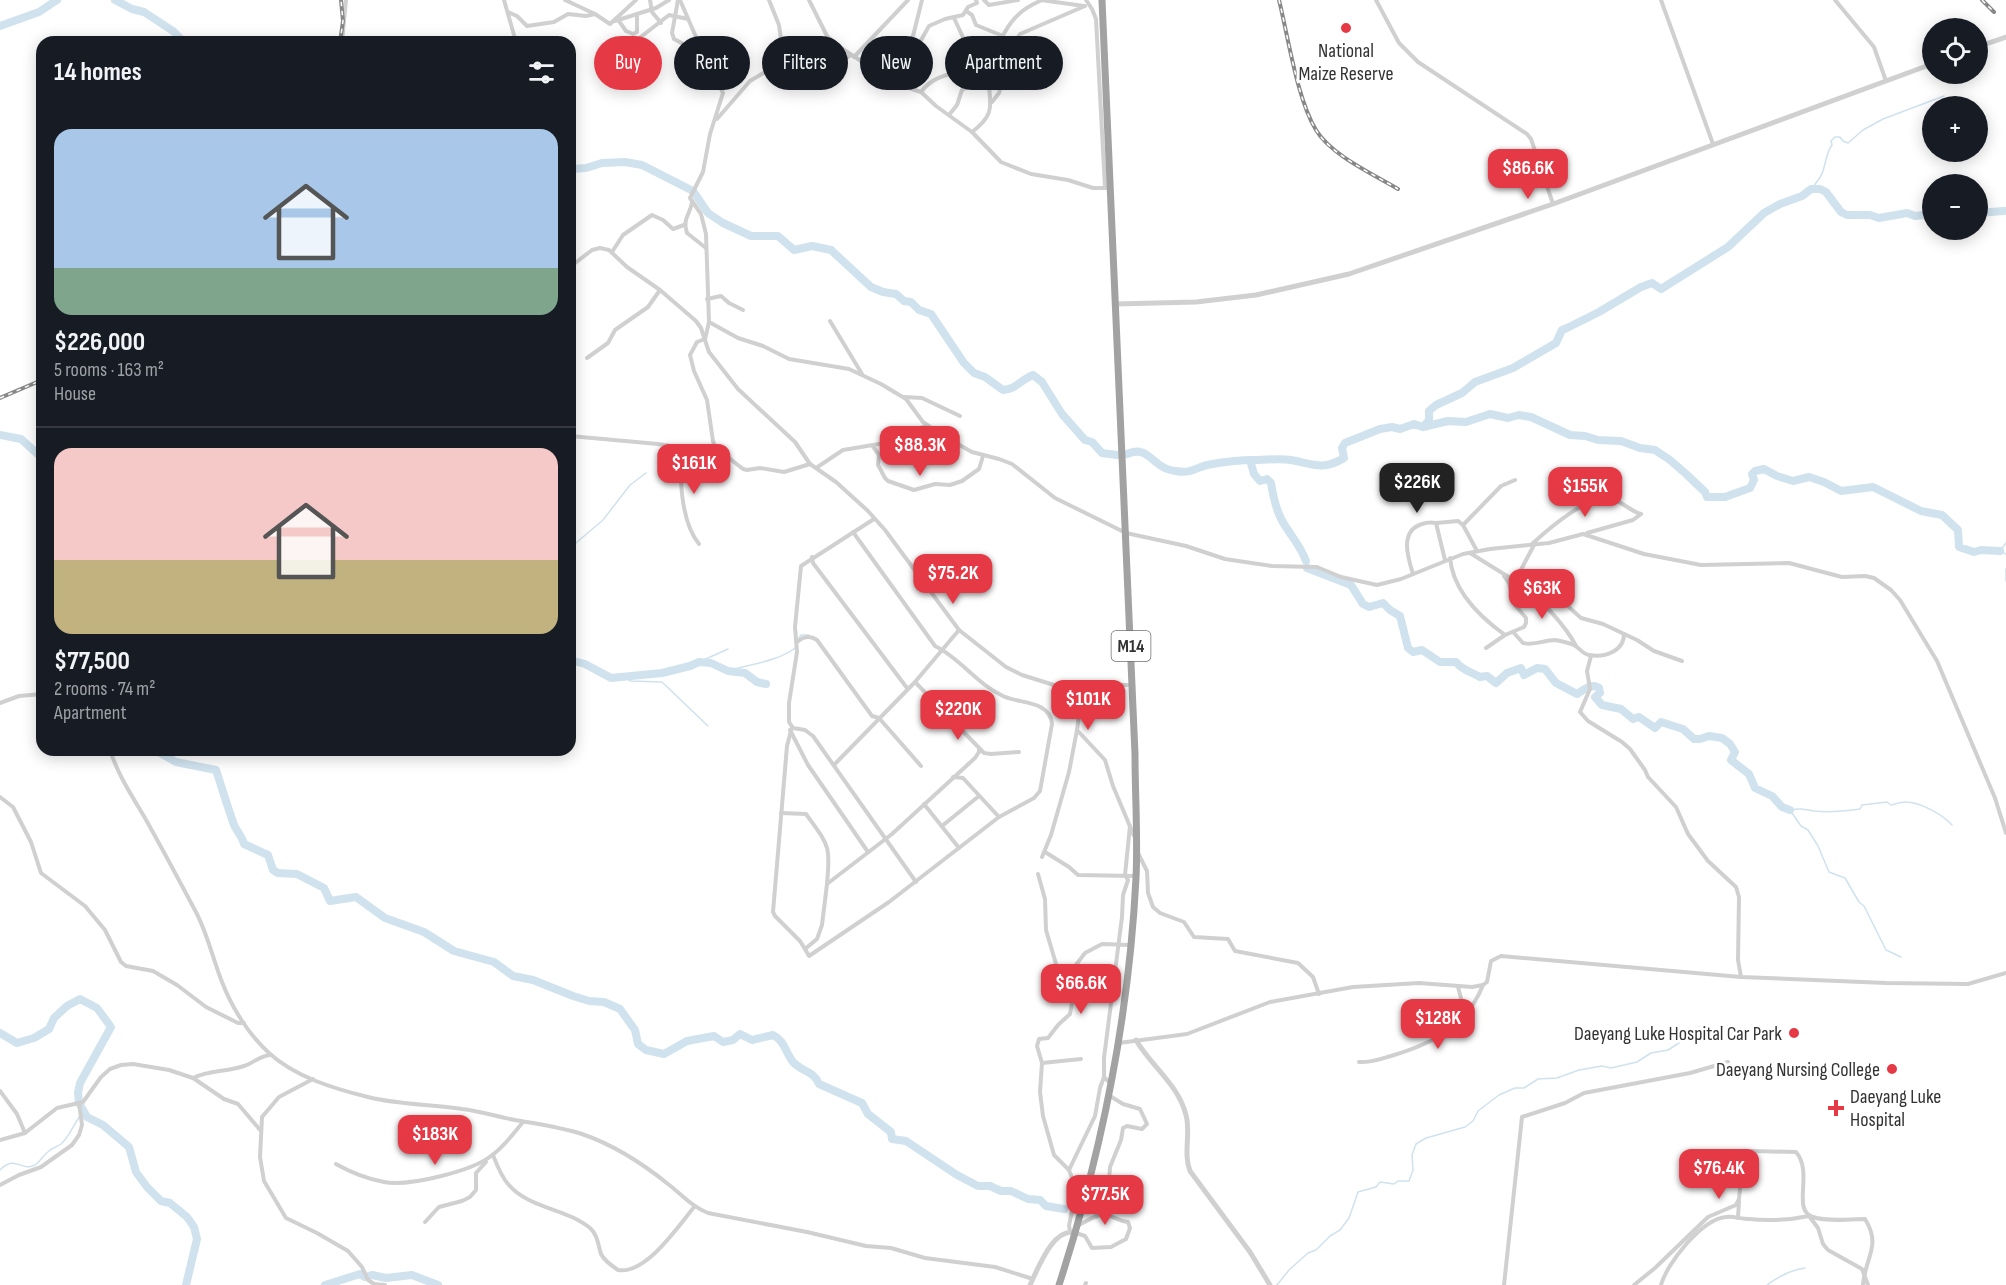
<!DOCTYPE html>
<meta charset="utf-8">
<style>
:root{--surface:#171b24;--page:#242831;--text:#f1f3f6;--muted:#9ea1a6;--line:#363941;--accent:#e63946}
body{margin:0;font-family:"Sofia Sans Condensed",sans-serif;background:var(--page);color:var(--text);height:100vh;display:flex;flex-direction:column;font-size:22px;white-space:nowrap}
*{box-sizing:border-box;margin:0}
p{font-size:20px;color:var(--muted)}
.icon{flex:none;width:33px;height:33px;fill:none;stroke:currentColor;stroke-width:2;stroke-linecap:round;stroke-linejoin:round}
.map{position:relative;flex:1;overflow:hidden}
.details{position:absolute;left:36px;top:36px;width:540px;height:720px;display:flex;flex-direction:column;background:var(--surface);border-radius:18px;box-shadow:0 3px 15px #0003}
.details>*{flex:none}
.top-card{position:absolute;left:594px;top:36px;width:570px;height:54px;display:flex;gap:12px}
.tools{position:absolute;left:1922px;top:18px;display:grid;gap:12px}
.tools a{display:grid;place-items:center;width:66px;height:66px;border-radius:50%;background:var(--surface);box-shadow:0 3px 15px #0003;font-size:30px}
.price{position:absolute;translate:-50% -51px;padding:0 14px;border-radius:12px;background:var(--accent);color:#fff;font-size:20px;line-height:39px;filter:drop-shadow(0 2px 3px #0008)}
.price::after{content:'';position:absolute;left:50%;top:36px;width:18px;height:14px;margin-left:-9px;background:inherit;clip-path:polygon(0 0,100% 0,50% 100%)}
.price.active{background:#222;color:#fff}
ul{padding:0;list-style:none}
li{display:grid;align-content:center;gap:12px;height:318px;padding:0 18px}
li+li{border-top:2px solid var(--line)}
li span{display:grid;place-items:center;height:186px;border-radius:18px;color:#555}
li>.icon{margin-inline-start:auto}
span .icon{width:108px;height:108px;fill:#fffc;stroke-width:1}
li b{font-size:26px}
h2{display:flex;justify-content:space-between;align-items:center;height:72px;padding:0 18px;font-size:26px}
.tag{padding:0 21px;border-radius:27px;background:var(--surface);box-shadow:0 3px 15px #0003;font-size:21px;line-height:54px}
.tag.active{background:var(--accent);color:#fff}
.map>svg:first-child{display:block}
</style>
<div class="map">
<svg width="2006" height="1285" viewBox="0 0 2006 1285">
<rect width="100%" height="100%" fill="#fff"/>
<g fill="none" stroke-linecap="round" stroke-linejoin="round">
<g stroke="#cfe2ee" stroke-width="1.5">
<path d="M1811,189C1816,183 1821,178 1823,171C1826,162 1826,153 1832,145L1831,141L1835,137H1840L1843,141L1848,143L1863,130L1883,119L1944,96"/>
<path d="M2006,543L2000,551L2006,554"/>
<path d="M570,548L603,520L630,485L646,473"/>
<path d="M2006,569V581"/>
<path d="M799,638L801,635H809"/>
<path d="M699,662L728,649"/>
<path d="M728,671C749,664 777,662 795,648"/>
<path d="M624,677L631,681L662,682L708,726"/>
<path d="M1901,957L1886,950L1864,906L1859,902L1845,878L1829,872L1818,846L1808,830L1801,826L1790,810C1801,808 1803,809 1814,811C1829,813 1846,811 1860,809L1862,805L1887,802L1891,805C1895,804 1901,802 1905,802C1920,802 1942,814 1952,825"/>
<path d="M0,1170C15,1154 21,1172 35,1165C41,1161 43,1155 49,1151C52,1148 57,1147 61,1144C68,1139 74,1124 80,1116"/>
<path d="M1277,1285L1289,1270L1308,1253L1316,1250L1330,1236L1340,1230L1349,1218L1358,1192L1376,1187L1380,1182L1394,1184L1398,1181H1409L1413,1170L1412,1155L1416,1144L1426,1138L1465,1127L1473,1121L1478,1111L1499,1095L1515,1088H1524L1538,1079L1557,1078L1579,1070L1602,1066L1611,1068L1637,1062L1651,1053L1668,1050L1679,1043L1692,1030L1700,1027"/>
<path d="M1767,1285C1779,1276 1790,1270 1805,1268"/>
</g>
<g stroke="#cfe2ee" stroke-width="8">
<path d="M115,0L132,9L144,12L173,31L182,40L199,42"/>
<path d="M0,26L39,12L57,0"/>
<path d="M570,167L572,169L586,168L602,163L625,162L642,165L693,191L708,213L723,223L751,236H778L794,250L812,246L831,250L871,287L883,292L896,294L904,301L911,302L919,310L931,314L964,363L974,373L985,377L1003,390C1017,389 1020,380 1033,375L1042,382L1062,414L1085,440L1092,442L1102,453L1117,455"/>
<path d="M1977,213L2004,211"/>
<path d="M1423,427L1429,420V411L1436,405L1462,393L1475,382L1513,368L1556,343L1562,330L1567,328L1599,312L1641,287L1652,283L1661,289L1728,247L1764,213L1780,204L1802,196L1811,189H1820L1826,192L1841,212L1847,215H1870L1879,218L1907,213L1915,216L1932,214"/>
<path d="M0,435L21,439L42,458"/>
<path d="M1127,454C1145,446 1150,460 1163,467C1166,469 1173,471 1176,471C1191,474 1195,468 1207,465C1223,462 1238,460 1254,460C1266,460 1280,458 1291,460C1313,464 1323,471 1344,458L1342,448L1345,443L1380,429L1392,427L1400,429L1414,424L1423,427L1448,421L1466,422L1490,414L1508,418L1519,415L1531,417L1570,435L1585,436L1598,440L1621,441L1640,448L1655,450L1670,460L1685,473L1705,492L1707,497H1725L1750,488L1754,480L1752,474L1755,471L1764,469L1777,476L1793,481L1809,477L1824,482L1841,491L1873,487L1921,511L1942,515L1958,530L1959,547L1974,552L1981,550L2000,551"/>
<path d="M1250,460L1254,474L1260,481L1267,479L1271,483C1273,496 1277,513 1284,524C1292,537 1301,547 1306,561"/>
<path d="M1307,568L1351,585L1363,604L1369,607L1383,603L1390,610L1400,616L1408,648L1413,652L1422,650L1440,662H1456C1463,671 1470,671 1480,677L1487,676L1496,683L1507,673L1521,668L1524,675L1537,668L1545,669L1556,683L1577,694C1585,689 1591,683 1599,688L1600,693L1595,697L1602,705L1621,709L1633,719L1639,717L1655,728L1661,722L1683,729L1694,739H1700L1709,736L1722,738L1730,744L1735,752L1731,760L1749,774L1755,788L1772,796L1782,807L1790,810"/>
<path d="M570,660L585,664L611,678L662,673L690,666L699,662L711,663L728,671L745,673L757,682L766,684"/>
<path d="M155,750L176,762L216,770C222,788 227,805 233,822C235,830 242,835 244,844L268,855L273,870L278,873L297,874L324,888L330,901L356,897L385,918L424,932L454,951L494,962L513,976L533,980L573,996L589,1001L604,1002L620,1009L635,1030L638,1044L646,1050L664,1054L687,1041L714,1036L723,1042L733,1040L740,1034L752,1040L773,1035C785,1041 785,1052 793,1062C802,1072 813,1070 819,1084L862,1103L868,1114L891,1132L892,1139L906,1141L957,1175L978,1186H990L1001,1191H1011L1028,1199L1040,1200L1046,1206L1064,1209"/>
<path d="M0,1033L17,1043L34,1038L49,1029L54,1018L67,1006L80,999L97,1008L111,1027L80,1083L78,1093L79,1103L87,1117L103,1125L129,1147L136,1172L147,1187L161,1201L170,1203L187,1217L194,1227L197,1239L186,1285"/>
<path d="M325,1285L360,1274L365,1277L372,1275L386,1278L412,1275L438,1285"/>
</g>
<g stroke="#d0d0d0" stroke-width="4">
<path d="M504,0L516,42"/>
<path d="M565,0L595,14L610,24L636,0"/>
<path d="M650,0L652,12L661,23"/>
<path d="M678,0L672,33L674,39L691,48L699,44"/>
<path d="M680,0L699,44L723,93L710,134L703,172L690,198L701,214L706,234L709,322L705,339L697,342L690,355L694,371L707,400L713,441L716,450L715,454"/>
<path d="M769,0L779,25L784,60"/>
<path d="M809,0L827,36L835,44L878,72L903,86L921,92L936,106L972,132L1001,162L1031,174L1068,180L1093,188H1110"/>
<path d="M984,0L989,5L1018,0"/>
<path d="M1041,0L1084,6"/>
<path d="M1086,0L1092,9L1096,19L1105,188"/>
<path d="M1376,0L1399,43L1418,62L1527,134L1531,139L1553,204"/>
<path d="M1661,0L1713,144"/>
<path d="M1835,0L1874,47L1886,81"/>
<path d="M966,11L972,15L976,25L1003,36"/>
<path d="M508,12L517,16L527,26L554,22L568,14L586,16L595,14"/>
<path d="M954,18L968,48L973,84"/>
<path d="M615,21L656,8L669,0"/>
<path d="M619,21L626,31L633,34L637,32V14"/>
<path d="M342,42L346,0"/>
<path d="M625,45L633,43L669,15L688,19"/>
<path d="M909,52L920,42L929,26L945,19L963,15L968,7L977,3L976,0"/>
<path d="M854,57L908,0"/>
<path d="M887,77L891,70L909,52L922,0"/>
<path d="M921,92C933,75 952,74 971,69"/>
<path d="M992,102L999,93L1012,46L1020,34L1085,6"/>
<path d="M949,115L957,105L962,90L976,82L988,72"/>
<path d="M717,119L750,81L792,56L841,61L851,55"/>
<path d="M972,132C1000,111 987,101 989,74C990,58 1006,25 1018,15C1025,8 1033,4 1042,0"/>
<path d="M692,202C690,216 682,218 687,233L706,248"/>
<path d="M612,252L623,235L652,215L663,220L673,229L684,225"/>
<path d="M570,267L592,250L600,248L609,250L627,267L660,290L696,321L701,328L709,352L738,389L795,442L810,464L836,482L868,511L885,530L959,630L1006,667L1022,675L1054,685H1132"/>
<path d="M707,299L721,296L729,303L743,310"/>
<path d="M830,321L862,374"/>
<path d="M709,322L738,338L763,346L789,359L849,369L881,384L906,399L923,422L940,434L972,452L999,459L1012,464L1055,498L1126,533L1186,546L1225,559L1272,566L1317,567L1341,577L1377,585L1401,579L1463,554L1490,549L1549,543L1583,534L1644,554L1701,565L1789,563L1842,577L1865,576L1874,578L1891,590L1900,600L1937,661L1995,798L2006,833"/>
<path d="M587,358L608,343L615,330L648,307L660,290"/>
<path d="M904,397L922,398L960,416"/>
<path d="M570,436L658,444L707,452L729,458L743,469L747,470L760,468L784,472L810,464"/>
<path d="M872,445L879,455L878,465L885,478L888,481L914,490L935,484L950,485L962,481L979,469L983,456"/>
<path d="M816,468L843,450L885,443L906,432L927,426"/>
<path d="M874,519L801,566L795,627L797,652L789,703V722L793,728L805,730L813,736L916,882"/>
<path d="M1436,523L1458,521L1463,525"/>
<path d="M853,532L935,646C960,658 977,684 1003,696C1019,704 1050,700 1052,724L1040,791L1034,798L999,817L889,902L809,956L805,949L817,939L822,925L827,884L892,834L975,758L979,752V748"/>
<path d="M1587,533L1633,520L1641,514"/>
<path d="M699,544C686,528 682,501 681,481L697,461L707,452"/>
<path d="M1531,545C1547,530 1589,493 1612,499C1623,502 1630,511 1641,514"/>
<path d="M1477,551L1463,525L1501,486L1515,480"/>
<path d="M1470,553L1515,581L1548,588L1581,618L1603,624L1637,640L1654,651L1682,661"/>
<path d="M812,557L813,563L907,688"/>
<path d="M1450,558C1453,592 1480,617 1505,635"/>
<path d="M1413,574C1408,558 1399,531 1422,524C1428,522 1431,522 1436,523L1445,560"/>
<path d="M1515,581L1534,545"/>
<path d="M1523,584C1540,599 1566,626 1576,646"/>
<path d="M1513,632L1523,643C1535,646 1544,640 1555,640C1561,641 1569,643 1574,645C1580,648 1582,654 1589,655C1605,658 1624,651 1624,634"/>
<path d="M797,642C803,637 810,635 817,640L872,716L879,718L921,766"/>
<path d="M1486,648L1505,635L1524,627L1526,623V618L1515,605L1509,583L1504,576"/>
<path d="M1591,656L1587,671L1590,689L1580,712L1588,721L1622,742L1630,749L1645,770L1648,777L1676,807L1688,834L1708,861L1736,887L1739,897L1738,960L1741,977"/>
<path d="M915,682L984,753L991,754L1019,752"/>
<path d="M0,703L19,696L42,694"/>
<path d="M792,727L787,746L773,912L775,916L800,941L805,949"/>
<path d="M790,730L808,765L868,852"/>
<path d="M1077,730L1105,760L1113,786L1134,836"/>
<path d="M110,750C118,775 132,796 145,818C163,850 180,882 197,914C208,936 213,959 222,982C232,1008 249,1035 269,1053C295,1077 335,1089 368,1097C399,1105 431,1104 462,1109C480,1111 498,1117 515,1120C538,1124 560,1127 582,1134C614,1145 642,1163 668,1184C681,1194 692,1207 708,1213L807,1232L866,1246L891,1248L925,1258L995,1267L1033,1279"/>
<path d="M834,765L915,682L959,630"/>
<path d="M953,777L963,778L999,817"/>
<path d="M0,797L13,807L31,842L41,873L85,906L105,930L121,962L126,966L153,971L177,985L206,1007L238,1023H244"/>
<path d="M924,804L959,848"/>
<path d="M781,813L806,814C828,845 831,844 827,883"/>
<path d="M942,826L979,796"/>
<path d="M1045,852L1069,867L1078,875L1135,876"/>
<path d="M1138,853L1147,871L1148,893L1153,907L1160,913L1184,922L1194,937L1228,939L1235,951L1298,963L1313,977L1319,994"/>
<path d="M1042,857L1051,835L1069,772L1077,730L1083,686"/>
<path d="M1038,874L1045,899L1046,930L1056,964V974L1065,983L1075,988"/>
<path d="M1457,1020L1462,1002L1458,987"/>
<path d="M1119,1043L1187,1034L1270,1002L1353,987L1419,983L1472,987L1483,985L1487,982L1491,961L1501,956L1741,977L1886,983L1968,984L2006,973"/>
<path d="M1359,1062C1370,1063 1380,1059 1391,1056C1431,1044 1466,1028 1483,985"/>
<path d="M1042,1063L1081,1059"/>
<path d="M193,1078L224,1099L238,1104L261,1131"/>
<path d="M313,1079L279,1097L262,1117L260,1157L264,1181L286,1218L317,1233L348,1251L362,1267L368,1280L374,1284L385,1285"/>
<path d="M1111,1084L1104,1077V1058L1122,917L1123,895L1128,880L1125,875L1130,826"/>
<path d="M0,1091L17,1114L25,1133"/>
<path d="M0,1140L25,1133L57,1108L83,1102L101,1077L110,1069L121,1065L133,1064L169,1070L193,1078C209,1070 227,1072 244,1066C253,1063 260,1056 270,1055"/>
<path d="M493,1155C497,1165 501,1176 508,1184C529,1209 566,1208 590,1228C598,1235 598,1245 601,1254C604,1260 612,1266 618,1270C646,1275 678,1226 695,1206"/>
<path d="M336,1164C350,1172 368,1179 384,1182C408,1187 472,1171 491,1156C504,1147 513,1134 523,1122"/>
<path d="M1069,1170L1095,1116L1100,1088L1104,1077"/>
<path d="M0,1185L19,1175L41,1167L72,1145L79,1135L82,1125L79,1103"/>
<path d="M1096,1217L1099,1197L1109,1181L1110,1167L1121,1140L1123,1128L1127,1126L1142,1129L1147,1124L1140,1109L1123,1104L1110,1096"/>
<path d="M1738,1218L1739,1201"/>
<path d="M425,1222L439,1207L462,1201L470,1197L476,1190V1173L486,1162"/>
<path d="M1070,1231L1069,1226L1073,1205L1074,1183L1069,1170L1054,1155L1043,1116L1040,1092L1042,1063L1037,1046L1039,1039L1048,1038L1058,1025L1070,1014L1075,985L1072,970L1085,953L1102,944L1130,945"/>
<path d="M1076,1233L1085,1236L1092,1248L1111,1247L1126,1239L1130,1228L1128,1222C1119,1221 1116,1218 1108,1215C1099,1212 1088,1221 1079,1225"/>
<path d="M1085,1285L1086,1283"/>
<path d="M1504,1285L1522,1117L1565,1103L1584,1093L1690,1073L1728,1062"/>
<path d="M1634,1285L1655,1268L1708,1217L1736,1205L1739,1199L1743,1158L1748,1152L1752,1151L1796,1152C1814,1173 1791,1210 1813,1217C1828,1222 1849,1219 1865,1219C1882,1246 1865,1257 1863,1285"/>
<path d="M1661,1285C1667,1263 1702,1219 1726,1217C1733,1216 1741,1219 1749,1219C1769,1221 1790,1220 1809,1216L1818,1228L1823,1244L1828,1250L1862,1269L1868,1285"/>
</g>
<g stroke="#d0d0d0" stroke-width="5">
<path d="M1977,47L2006,37"/>
<path d="M1116,304L1196,302L1256,295L1349,274L1553,204L1932,64"/>
<path d="M1136,1040C1151,1066 1178,1084 1186,1115C1191,1133 1183,1153 1190,1171L1250,1252L1270,1285"/>
<path d="M1030,1285C1038,1269 1053,1226 1076,1233"/>
</g>
<path stroke="#a2a2a2" stroke-width="7" d="M1059,1285C1102,1152 1129,1017 1136,878C1138,837 1135,795 1135,754L1102,0"/>
<g stroke="#888" stroke-width="4">
<g id="rail">
<path d="M1279,0C1288,36 1297,99 1316,130C1331,155 1373,174 1398,189"/>
<path d="M1982,0L1994,12"/>
<path d="M340,42L343,21L341,0"/>
<path d="M0,398L42,380"/>
</g>
</g>
<use href="#rail" stroke="#fff" stroke-width="1.5" stroke-dasharray="4.5" stroke-linecap="butt"/>
</g>
<g fill="#e63946" stroke="#fff" stroke-width="2">
<circle cx="1346" cy="28" r="6"/>
<circle cx="1794" cy="1033" r="6"/>
<circle cx="1892" cy="1069" r="6"/>
<path d="M1833 1099h6v6h6v6h-6v6h-6v-6h-6v-6h6z"/>
</g>
<g text-anchor="middle" stroke-width="6" stroke-linejoin="round" paint-order="stroke">
<rect fill="#fff" stroke="#707070" stroke-width="1.5" x="1111.5" y="631" width="39" height="30" rx="4.5"/>
<g font-size="18" font-weight="bold" fill="#333">
<text x="1131" y="652">M14</text>
</g>
<g font-size="20" fill="#333" stroke="#fff" text-anchor="end">
<text x="1346" y="57" text-anchor="middle">National<tspan x="1346" dy="23">Maize Reserve</tspan></text>
<text x="1782" y="1040">Daeyang Luke Hospital Car Park</text>
<text x="1880" y="1076">Daeyang Nursing College</text>
<text x="1850" y="1103" text-anchor="start">Daeyang Luke<tspan x="1850" dy="23">Hospital</tspan></text>
</g>
</g>
</svg>
<div class="tools">
<a><svg class="icon" aria-label="locate" viewBox="0 0 24 24"><circle cx="12" cy="12" r="6"/><path d="M12 2v4M12 18v4M2 12h4M18 12h4"/></svg></a>
<a>+</a>
<a>−</a>
</div>
<b class="price" style="left:1528px;top:200px">$86.6K</b>
<b class="price" style="left:920px;top:477px">$88.3K</b>
<b class="price" style="left:694px;top:495px">$161K</b>
<b class="price active" style="left:1417px;top:514px">$226K</b>
<b class="price" style="left:1585px;top:518px">$155K</b>
<b class="price" style="left:953px;top:605px">$75.2K</b>
<b class="price" style="left:1542px;top:620px">$63K</b>
<b class="price" style="left:1088px;top:731px">$101K</b>
<b class="price" style="left:958px;top:741px">$220K</b>
<b class="price" style="left:1081px;top:1015px">$66.6K</b>
<b class="price" style="left:1438px;top:1050px">$128K</b>
<b class="price" style="left:435px;top:1166px">$183K</b>
<b class="price" style="left:1719px;top:1200px">$76.4K</b>
<b class="price" style="left:1105px;top:1226px">$77.5K</b>
<div class="top-card">
<a class="tag active">Buy</a>
<a class="tag">Rent</a>
<a class="tag">Filters</a>
<a class="tag">New</a>
<a class="tag">Apartment</a>
</div>
<section class="details">
<h2>14 homes<svg class="icon" aria-label="filters" viewBox="0 0 24 24"><path d="M4 7h16M4 17h16"/><circle cx="9" cy="7" r="2"/><circle cx="15" cy="17" r="2"/></svg></h2>
<ul>
<li><span style="background:linear-gradient(#a9c7e8 75%,#7fa58c 0)"><svg class="icon" aria-label="home" viewBox="0 0 24 24"><path d="M3 11l9-7 9 7M6 9v11h12V9"/></svg></span><div><b>$226,000</b><p>5 rooms · 163 m²</p><p>House</p></div></li>
<li><span style="background:linear-gradient(#f6c9c9 60%,#c2b280 0)"><svg class="icon" aria-label="home" viewBox="0 0 24 24"><path d="M3 11l9-7 9 7M6 9v11h12V9"/></svg></span><div><b>$77,500</b><p>2 rooms · 74 m²</p><p>Apartment</p></div></li>
</ul>
</section>
</div>
